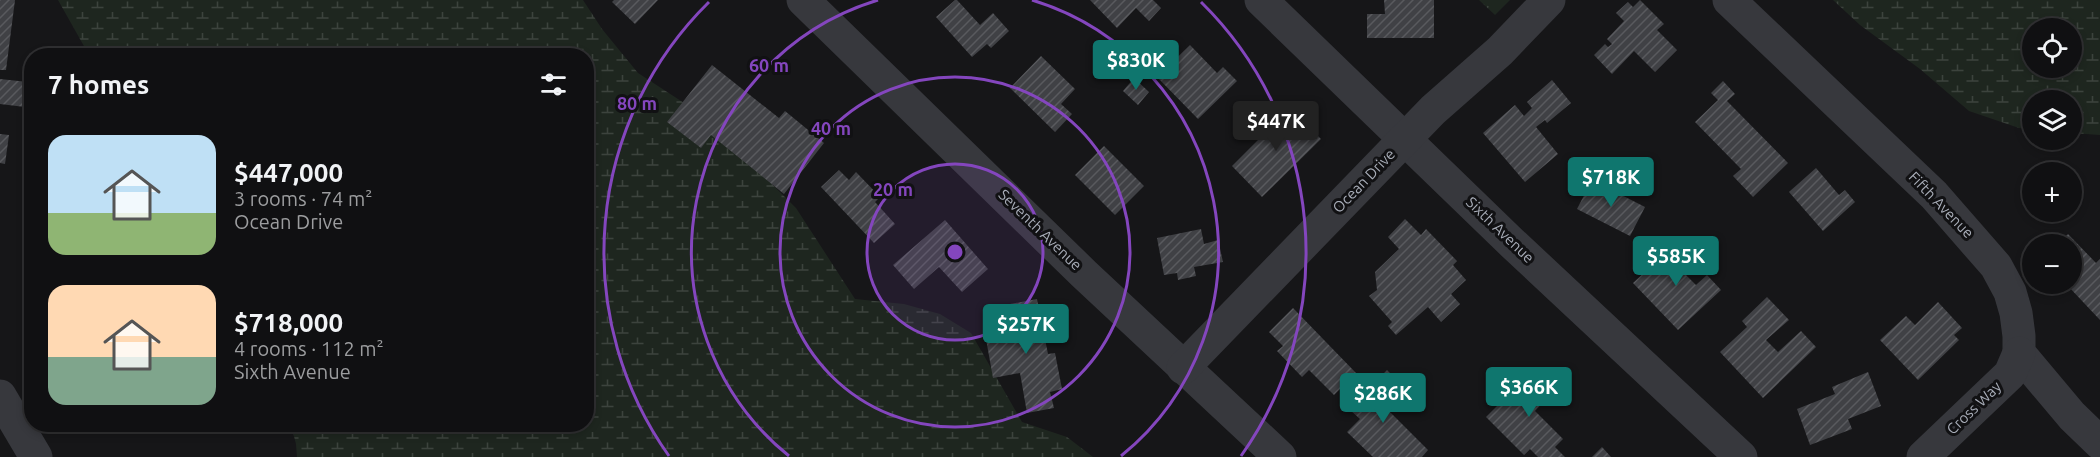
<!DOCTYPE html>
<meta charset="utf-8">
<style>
:root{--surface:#101012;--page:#19191b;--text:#f1f3f6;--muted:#9c9d9f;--line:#303032;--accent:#0f766e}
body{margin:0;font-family:Ubuntu,sans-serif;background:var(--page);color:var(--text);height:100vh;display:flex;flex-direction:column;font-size:22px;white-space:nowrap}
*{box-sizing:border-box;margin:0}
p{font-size:20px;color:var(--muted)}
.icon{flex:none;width:33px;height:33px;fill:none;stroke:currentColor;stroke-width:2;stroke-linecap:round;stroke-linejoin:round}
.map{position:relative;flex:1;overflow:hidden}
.details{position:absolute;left:24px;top:48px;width:570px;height:384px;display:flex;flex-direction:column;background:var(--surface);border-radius:24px;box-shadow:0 3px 9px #0003,0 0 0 2px var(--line)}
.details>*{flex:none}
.fabs{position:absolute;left:2022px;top:18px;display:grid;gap:12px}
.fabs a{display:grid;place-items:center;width:60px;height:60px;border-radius:50%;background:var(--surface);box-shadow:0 3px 9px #0003,0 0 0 2px var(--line);font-size:30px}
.price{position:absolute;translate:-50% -51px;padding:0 14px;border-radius:6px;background:var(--accent);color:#fff;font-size:20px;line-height:39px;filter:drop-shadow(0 2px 3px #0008)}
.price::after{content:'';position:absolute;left:50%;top:36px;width:18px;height:14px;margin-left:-9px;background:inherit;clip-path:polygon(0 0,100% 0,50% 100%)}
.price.selected{background:#222;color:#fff}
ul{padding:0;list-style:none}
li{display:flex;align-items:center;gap:18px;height:150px;padding:0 24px}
li span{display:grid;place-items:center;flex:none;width:168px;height:120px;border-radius:18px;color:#555}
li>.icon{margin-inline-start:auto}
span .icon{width:72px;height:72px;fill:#fffc;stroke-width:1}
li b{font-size:26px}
h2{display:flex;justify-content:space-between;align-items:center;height:72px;padding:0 24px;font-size:26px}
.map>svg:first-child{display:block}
</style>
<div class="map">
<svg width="2100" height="457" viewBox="0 0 2100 457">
<defs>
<pattern id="wetland-marsh" width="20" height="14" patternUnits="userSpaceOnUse" patternTransform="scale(1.5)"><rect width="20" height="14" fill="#1e261f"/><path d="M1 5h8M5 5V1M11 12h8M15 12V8" fill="none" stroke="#3c433d"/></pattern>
<pattern id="park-tufts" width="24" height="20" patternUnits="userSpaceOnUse" patternTransform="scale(1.5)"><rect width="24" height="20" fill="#1e261f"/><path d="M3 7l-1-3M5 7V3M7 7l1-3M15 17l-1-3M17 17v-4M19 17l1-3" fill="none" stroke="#3c433d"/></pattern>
<pattern id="building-hatch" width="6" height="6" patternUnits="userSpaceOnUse" patternTransform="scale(1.5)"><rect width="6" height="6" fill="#404145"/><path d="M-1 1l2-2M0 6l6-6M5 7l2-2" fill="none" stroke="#595a5e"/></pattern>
</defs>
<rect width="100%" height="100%" fill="#161618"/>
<g fill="url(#wetland-marsh)" fill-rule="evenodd">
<path d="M58,0H583L602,29L638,73L701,114L796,208L855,299L904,304L940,314L971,333L1022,422L1067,437L1093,457H297L296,444L291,425L586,424V56L89,55Z"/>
<path d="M1833,0H2100V135L2072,133V100H2032V129L2019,128L1969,111L1920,69L1860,25ZM2032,28H2072V68H2032Z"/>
</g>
<path fill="url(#park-tufts)" d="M1479,0H1510L1495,15Z"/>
<g fill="url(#building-hatch)">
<path d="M0,0H15L6,70H0Z"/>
<path d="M614,0H658L635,24L612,2Z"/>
<path d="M955,0H957L980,25L993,13L1009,31L991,48L987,44L972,57L936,17Z"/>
<path d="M1090,0H1153L1161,8L1149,21L1136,8L1117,28Z"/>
<path d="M1384,0H1434V38H1367V14H1385Z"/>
<path d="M1640,0L1664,24L1657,30L1677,50L1655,72L1634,51L1612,74L1594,55L1605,44L1608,47L1612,44L1607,39L1624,21L1616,13L1628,2L1633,7Z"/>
<path d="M1190,45L1217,73L1223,67L1237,81L1198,119L1157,77Z"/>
<path d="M1041,56L1075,89L1061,104L1072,114L1055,132L1010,88Z"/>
<path d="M712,65L779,118L785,111L824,143L784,194L711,135L701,148L667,122Z"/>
<path d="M1134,78L1149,92L1138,105L1123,91Z"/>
<path d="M0,79L28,82L25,107L0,104Z"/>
<path d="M1552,80L1571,103L1547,123L1545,120L1536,127L1558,154L1525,182L1483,133L1515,105L1524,116L1532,108L1527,102Z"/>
<path d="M1723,81L1735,94L1727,101L1788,163L1753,197L1733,176L1741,169L1695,122L1718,100L1711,93Z"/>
<path d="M1290,108L1321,139L1262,197L1232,166Z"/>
<path d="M0,134L9,135L5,164L0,163Z"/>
<path d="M1104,146L1144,186L1115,215L1075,175Z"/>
<path d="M1816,168L1839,195L1845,190L1855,202L1823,231L1789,192Z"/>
<path d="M839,170L849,180L856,172L880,197L875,202L895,224L874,243L821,187Z"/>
<path d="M1592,180L1645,207L1630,236L1577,209Z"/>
<path d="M1405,219L1421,235L1426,229L1457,261L1453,265L1466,280L1451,294L1460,304L1441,322L1428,307L1396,335L1388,326L1392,322L1369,296L1377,290L1375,272L1399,249L1388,237Z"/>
<path d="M945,220L988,269L962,292L939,267L914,289L893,265Z"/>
<path d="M1201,229L1204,244L1218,240L1223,262L1194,267L1196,276L1178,280L1177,273L1164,275L1157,238Z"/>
<path d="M2068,234L2096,263L2100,259V320L2068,286L2077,277L2072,272V244H2057Z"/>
<path d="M1677,242L1694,260L1682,271L1696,285L1707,275L1721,290L1678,330L1633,283Z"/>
<path d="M1767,297L1789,320L1766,340L1778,352L1801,331L1816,347L1763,398L1720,352L1747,327L1742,321Z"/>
<path d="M1037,299L1048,354L1055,353L1062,389L1050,392L1054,408L1027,413L1020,373L993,378L986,339L1006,335L1000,306Z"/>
<path d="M1938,302L1962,328L1954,335L1959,340L1918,380L1880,340L1906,316L1915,325Z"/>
<path d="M1293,308L1356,373L1334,395L1309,370L1302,377L1277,351L1283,346L1269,332Z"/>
<path d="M1543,367L1560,384L1535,411L1563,439L1555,447L1565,457H1538L1530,449L1524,455L1486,417L1504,399L1508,403Z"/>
<path d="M1387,370L1402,385L1383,405L1428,450L1422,457H1373L1347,432L1360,419L1349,409Z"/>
<path d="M1868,372L1881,406L1848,419L1852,429L1810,445L1797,409L1835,394L1832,387Z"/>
<path d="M1602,447L1611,457H1592Z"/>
</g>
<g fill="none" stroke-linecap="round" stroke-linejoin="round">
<g stroke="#37383d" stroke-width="33">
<path d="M803,0L1084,274L1280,457"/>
<path d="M1261,0L1511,242L1741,457"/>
<path d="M1729,0L1934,195L1996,266L2010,292L2016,313L2019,336V353L2072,416L2100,443"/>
<path d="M1183,368L1433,110L1500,51L1549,0"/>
<path d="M0,396L36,457"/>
<path d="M1923,457L2010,374L2019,353"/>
</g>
</g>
<circle cx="955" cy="252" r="88" fill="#8446be" fill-opacity=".12"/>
<g fill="none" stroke="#8446be" stroke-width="3">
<circle cx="955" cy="252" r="88"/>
<circle cx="955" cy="252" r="175"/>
<path d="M789 456A263 263 0 0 1 878 0M1032 0A263 263 0 0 1 1121 456"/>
<path d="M669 456A351 351 0 0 1 709 2M1201 2A351 351 0 0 1 1241 456"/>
</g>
<g text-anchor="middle" stroke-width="6" stroke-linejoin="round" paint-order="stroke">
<g font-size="15" fill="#a8adb8" stroke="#111113">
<text transform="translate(1364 181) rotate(-46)" y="5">Ocean Drive</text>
<text transform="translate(1941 205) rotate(46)" y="5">Fifth Avenue</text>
<text transform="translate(1040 230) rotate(44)" y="5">Seventh Avenue</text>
<text transform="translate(1500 230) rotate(44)" y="5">Sixth Avenue</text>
<text transform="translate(1974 408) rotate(-44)" y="5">Cross Way</text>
</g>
</g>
<circle cx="955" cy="252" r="9" fill="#8446be" stroke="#111113" stroke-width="3"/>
<g font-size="18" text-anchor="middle" font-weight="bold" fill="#8446be" stroke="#111113" stroke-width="6" stroke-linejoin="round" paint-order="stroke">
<text x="769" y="72">60 m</text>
<text x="637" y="110">80 m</text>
<text x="831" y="135">40 m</text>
<text x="893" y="196">20 m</text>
</g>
</svg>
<div class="fabs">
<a><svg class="icon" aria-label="locate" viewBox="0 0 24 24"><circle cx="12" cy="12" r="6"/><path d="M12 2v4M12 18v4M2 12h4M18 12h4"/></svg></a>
<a><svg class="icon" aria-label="layers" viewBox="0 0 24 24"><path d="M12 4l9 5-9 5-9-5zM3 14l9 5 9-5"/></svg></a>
<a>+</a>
<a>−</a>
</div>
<b class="price" style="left:1136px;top:91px">$830K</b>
<b class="price selected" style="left:1276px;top:152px">$447K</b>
<b class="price" style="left:1611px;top:208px">$718K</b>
<b class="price" style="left:1676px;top:287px">$585K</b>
<b class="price" style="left:1026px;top:355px">$257K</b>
<b class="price" style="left:1529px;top:418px">$366K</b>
<b class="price" style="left:1383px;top:424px">$286K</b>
<section class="details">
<h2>7 homes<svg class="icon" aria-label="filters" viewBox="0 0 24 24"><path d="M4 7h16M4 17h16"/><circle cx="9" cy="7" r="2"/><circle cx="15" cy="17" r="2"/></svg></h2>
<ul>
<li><span style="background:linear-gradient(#bfe0f5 65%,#8fb573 0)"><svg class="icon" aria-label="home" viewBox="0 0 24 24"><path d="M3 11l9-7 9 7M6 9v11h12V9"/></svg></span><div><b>$447,000</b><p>3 rooms · 74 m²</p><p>Ocean Drive</p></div></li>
<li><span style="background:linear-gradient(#ffd9b3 60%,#7fa58c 0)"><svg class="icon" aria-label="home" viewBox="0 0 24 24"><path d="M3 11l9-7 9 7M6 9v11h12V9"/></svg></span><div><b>$718,000</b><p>4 rooms · 112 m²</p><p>Sixth Avenue</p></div></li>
</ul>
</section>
</div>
